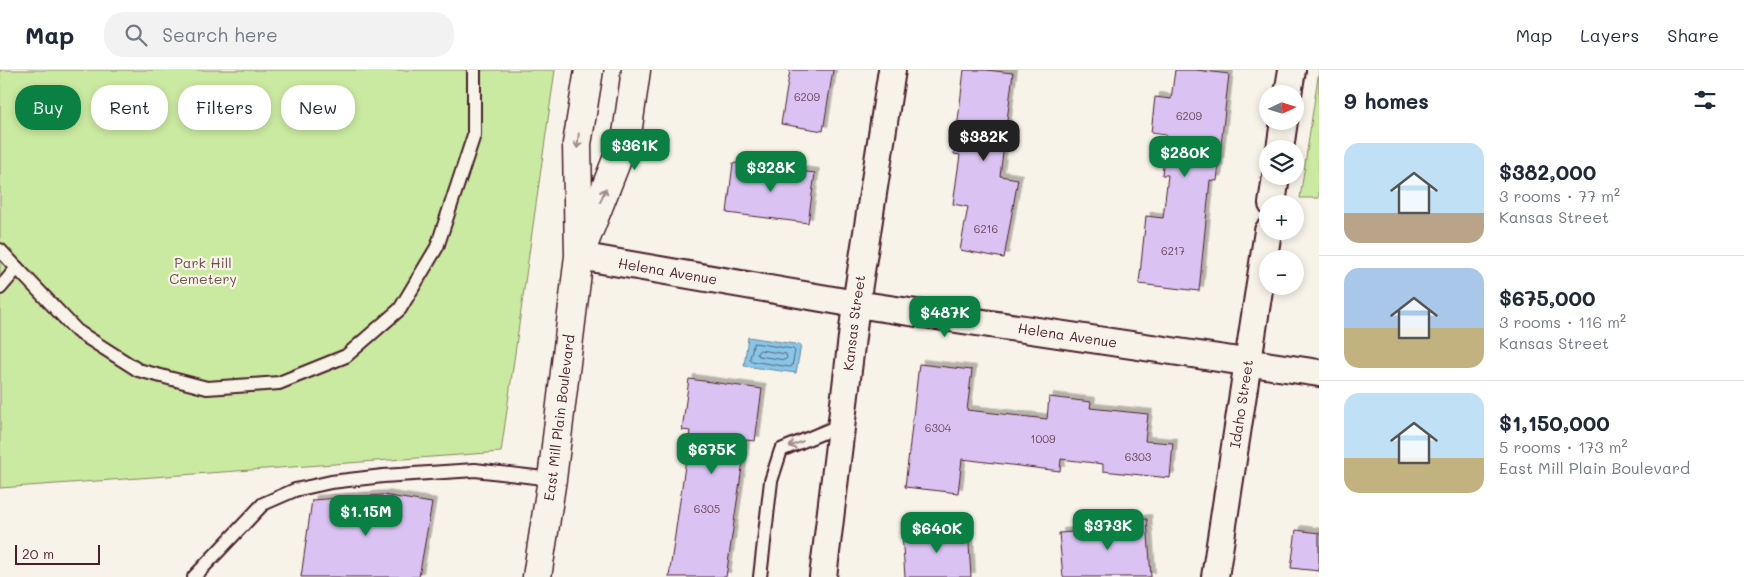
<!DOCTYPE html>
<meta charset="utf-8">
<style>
:root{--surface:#fff;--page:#f2f2f3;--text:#1f2937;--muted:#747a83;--line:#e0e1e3;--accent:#0b8043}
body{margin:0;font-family:Mali,sans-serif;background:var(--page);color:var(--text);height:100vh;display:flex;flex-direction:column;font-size:19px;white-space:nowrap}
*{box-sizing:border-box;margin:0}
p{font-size:16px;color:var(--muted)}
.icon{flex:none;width:28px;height:28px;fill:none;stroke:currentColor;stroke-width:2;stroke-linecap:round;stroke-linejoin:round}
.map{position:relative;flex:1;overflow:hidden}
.side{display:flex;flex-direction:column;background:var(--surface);width:425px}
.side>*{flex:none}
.top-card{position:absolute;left:15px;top:15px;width:475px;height:45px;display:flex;gap:10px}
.needle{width:32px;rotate:86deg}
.buttons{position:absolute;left:1259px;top:15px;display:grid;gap:10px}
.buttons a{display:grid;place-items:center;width:45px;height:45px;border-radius:50%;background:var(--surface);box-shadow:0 2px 8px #0003;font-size:25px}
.scale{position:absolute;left:15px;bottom:12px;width:85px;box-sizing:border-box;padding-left:5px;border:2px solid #4a1f2b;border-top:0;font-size:14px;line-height:18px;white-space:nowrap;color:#4a1f2b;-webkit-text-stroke:4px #f7f3e8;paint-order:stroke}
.price{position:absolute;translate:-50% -42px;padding:0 11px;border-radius:10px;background:var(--accent);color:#fff;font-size:16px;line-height:32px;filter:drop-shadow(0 1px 2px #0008)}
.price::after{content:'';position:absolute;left:50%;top:30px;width:15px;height:11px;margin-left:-8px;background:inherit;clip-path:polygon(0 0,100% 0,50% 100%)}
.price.selected{background:#222;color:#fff}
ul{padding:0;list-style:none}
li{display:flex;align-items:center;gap:15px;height:125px;padding:0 25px}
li+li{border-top:1px solid var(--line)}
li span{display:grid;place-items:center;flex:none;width:140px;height:100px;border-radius:15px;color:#555}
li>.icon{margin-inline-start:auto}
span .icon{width:60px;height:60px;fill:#fffc;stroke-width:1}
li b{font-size:21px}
h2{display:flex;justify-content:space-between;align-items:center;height:60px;padding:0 25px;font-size:21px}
.tag{padding:0 18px;border-radius:20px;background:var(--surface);box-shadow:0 2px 8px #0003;font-size:18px;line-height:45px}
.tag.selected{background:var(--accent);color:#fff}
header{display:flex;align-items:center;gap:30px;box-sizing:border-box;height:70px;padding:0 25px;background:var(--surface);border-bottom:1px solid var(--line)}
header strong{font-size:24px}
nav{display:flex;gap:28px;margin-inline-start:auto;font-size:18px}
.search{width:350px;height:45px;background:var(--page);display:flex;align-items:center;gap:12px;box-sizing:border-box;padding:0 18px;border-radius:20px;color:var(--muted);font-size:19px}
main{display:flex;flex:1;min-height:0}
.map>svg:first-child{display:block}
</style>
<header>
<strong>Map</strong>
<div class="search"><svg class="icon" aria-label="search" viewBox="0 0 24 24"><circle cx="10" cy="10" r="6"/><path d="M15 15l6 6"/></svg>Search here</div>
<nav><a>Map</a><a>Layers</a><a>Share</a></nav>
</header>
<main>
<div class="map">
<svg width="1319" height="507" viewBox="0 0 1319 507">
<defs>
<filter id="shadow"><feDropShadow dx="4.5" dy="-4.5" stdDeviation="0" flood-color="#0004"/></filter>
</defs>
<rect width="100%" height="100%" fill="#f7f3e8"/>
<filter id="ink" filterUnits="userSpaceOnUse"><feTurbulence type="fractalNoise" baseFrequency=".02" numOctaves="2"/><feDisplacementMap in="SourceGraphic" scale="10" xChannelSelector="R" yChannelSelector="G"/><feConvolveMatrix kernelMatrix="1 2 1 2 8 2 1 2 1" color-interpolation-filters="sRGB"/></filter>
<g filter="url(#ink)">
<g fill="#cbeaa1" stroke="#8a8466">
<path d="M0,0H555L501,382L0,418Z"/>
<path d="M1319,0V128H1300Z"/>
</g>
<path fill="#87c6e8" stroke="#6f839c" d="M748,267L801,275L796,303L744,296Z"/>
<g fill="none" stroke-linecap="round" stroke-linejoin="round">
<g stroke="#626277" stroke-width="1">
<path d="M754,273L793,279L795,281L792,296L790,297L751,291L750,289Z"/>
<path d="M760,280L786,284L787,288L785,290L759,286L757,284Z"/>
</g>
</g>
<g fill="#dac3f3" stroke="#4a1f2b" filter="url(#shadow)">
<path d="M790,0H833L823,61L781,54Z"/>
<path d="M964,0H986L1013,3L1000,106L1018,109L1004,188L960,180L968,137L953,134L960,85L954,84Z"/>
<path d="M1175,0H1196L1229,4L1217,111L1210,110L1199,221L1139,214L1146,146L1163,148L1168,105H1162L1166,65L1151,63L1155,27L1171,29Z"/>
<path d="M733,93L815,103L808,153L727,143Z"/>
<path d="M919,294L972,300L967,340L1047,349L1049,327L1091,332L1090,338L1148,344L1145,371L1173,373L1170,408L1103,401V394L1061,389L1060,401L962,389L958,423L905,417Z"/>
<path d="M689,309L762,319L755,371L746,370L726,507H669L690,361L682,360Z"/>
<path d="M383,425L432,433L419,507H301L312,430Z"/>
<path d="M1147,449L1151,507H1063L1059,463L1103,460L1102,452Z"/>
<path d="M968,458L971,507H905L902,463Z"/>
<path d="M1296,460L1319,463V501L1291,498Z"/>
</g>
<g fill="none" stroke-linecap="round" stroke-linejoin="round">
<g stroke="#4a1f2b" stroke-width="16">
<g id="service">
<path d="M0,180L77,261L138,300L207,318L279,313L346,286L400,239L437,177L474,65V0"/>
<path d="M0,218L17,198"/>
<path d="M194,507L263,434L295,420L331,412L383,406L475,400L552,409"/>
<path d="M760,507L771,411L781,380L841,355"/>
</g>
</g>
<g stroke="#4a1f2b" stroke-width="30">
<g id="minor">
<path d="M1288,24L1292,0"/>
<path d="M1280,79L1284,51"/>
<path d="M1272,134L1276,106"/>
<path id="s1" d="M579,186L856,234L1319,303"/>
<path id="s2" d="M823,507L856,234L892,0"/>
<path id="s3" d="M1215,507L1268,161"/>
</g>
</g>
<g stroke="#4a1f2b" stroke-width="31">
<g id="secondary">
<path d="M584,173L627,64L636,0"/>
<path id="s4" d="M537,507L552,409L579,186L577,74L589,0"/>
</g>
</g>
<use href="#service" stroke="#f7f3e8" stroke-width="12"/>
<use href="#minor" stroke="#f7f3e8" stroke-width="26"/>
<use href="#secondary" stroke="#f7f3e8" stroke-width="28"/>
</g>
<defs><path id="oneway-shaft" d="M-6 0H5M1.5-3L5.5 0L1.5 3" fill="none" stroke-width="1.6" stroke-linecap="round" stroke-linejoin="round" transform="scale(1.25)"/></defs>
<g stroke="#a0898a">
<use href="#oneway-shaft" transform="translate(578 71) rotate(96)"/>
<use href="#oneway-shaft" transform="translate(603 125) rotate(-69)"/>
<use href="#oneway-shaft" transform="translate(796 374) rotate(158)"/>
</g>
</g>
<g text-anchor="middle" stroke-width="4.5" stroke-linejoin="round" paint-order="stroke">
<g font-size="11" fill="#6e485d">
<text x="807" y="31">6209</text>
<text x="1189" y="50">6209</text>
<text x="986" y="163">6216</text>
<text x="1173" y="185">6217</text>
<text x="938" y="362">6304</text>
<text x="1043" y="373">1009</text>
<text x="1138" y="391">6303</text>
<text x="707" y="443">6305</text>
</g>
<g font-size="14" fill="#6a5248" stroke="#f7f3e8">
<text x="203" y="198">Park Hill<tspan x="203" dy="16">Cemetery</tspan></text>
</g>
<g font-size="14" fill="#4a1f2b" stroke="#f7f3e8">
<text dy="5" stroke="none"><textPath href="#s1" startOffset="90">Helena Avenue</textPath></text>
<text dy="5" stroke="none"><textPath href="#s2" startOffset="256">Kansas Street</textPath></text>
<text dy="5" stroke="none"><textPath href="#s1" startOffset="495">Helena Avenue</textPath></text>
<text dy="5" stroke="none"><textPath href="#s3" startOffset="175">Idaho Street</textPath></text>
<text dy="5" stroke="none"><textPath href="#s4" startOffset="161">East Mill Plain Boulevard</textPath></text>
</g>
</g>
</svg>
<div class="buttons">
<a><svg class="needle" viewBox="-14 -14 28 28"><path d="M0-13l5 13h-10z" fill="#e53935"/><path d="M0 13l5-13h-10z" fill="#747a83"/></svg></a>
<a><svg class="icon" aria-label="layers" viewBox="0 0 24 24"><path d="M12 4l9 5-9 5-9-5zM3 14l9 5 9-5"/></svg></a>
<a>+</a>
<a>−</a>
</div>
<div class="scale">20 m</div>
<b class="price selected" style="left:984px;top:92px">$382K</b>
<b class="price" style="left:635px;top:101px">$361K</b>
<b class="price" style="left:1185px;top:108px">$280K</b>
<b class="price" style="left:771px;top:123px">$328K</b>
<b class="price" style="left:945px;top:268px">$487K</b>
<b class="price" style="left:712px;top:405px">$675K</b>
<b class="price" style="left:366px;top:467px">$1.15M</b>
<b class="price" style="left:1108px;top:481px">$373K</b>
<b class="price" style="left:937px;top:484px">$640K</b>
<div class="top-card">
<a class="tag selected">Buy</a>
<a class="tag">Rent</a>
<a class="tag">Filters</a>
<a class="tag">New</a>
</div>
</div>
<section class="side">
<h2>9 homes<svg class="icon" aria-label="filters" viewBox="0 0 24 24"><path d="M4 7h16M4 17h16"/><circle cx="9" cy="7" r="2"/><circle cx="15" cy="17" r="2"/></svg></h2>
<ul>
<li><span style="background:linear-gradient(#bfe0f5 70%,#b9a48a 0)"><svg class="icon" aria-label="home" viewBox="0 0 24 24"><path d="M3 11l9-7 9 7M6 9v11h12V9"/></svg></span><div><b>$382,000</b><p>3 rooms · 77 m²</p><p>Kansas Street</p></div></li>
<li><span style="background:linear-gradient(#a9c7e8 60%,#c2b280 0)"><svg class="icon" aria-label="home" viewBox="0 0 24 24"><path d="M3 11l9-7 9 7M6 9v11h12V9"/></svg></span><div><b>$675,000</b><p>3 rooms · 116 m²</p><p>Kansas Street</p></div></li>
<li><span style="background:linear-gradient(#bfe0f5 65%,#c2b280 0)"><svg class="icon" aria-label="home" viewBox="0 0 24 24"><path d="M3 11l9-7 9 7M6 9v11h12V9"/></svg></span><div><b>$1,150,000</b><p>5 rooms · 173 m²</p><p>East Mill Plain Boulevard</p></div></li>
</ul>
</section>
</main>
